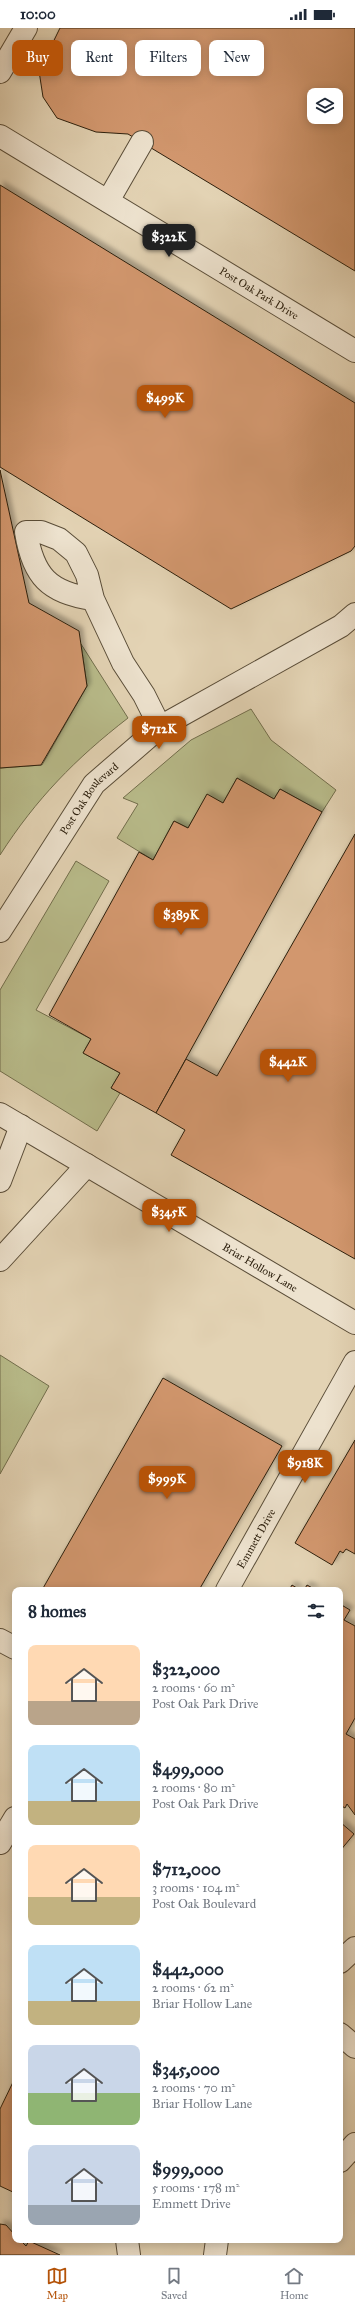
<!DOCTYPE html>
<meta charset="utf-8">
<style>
:root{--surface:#fff;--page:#f6f6f7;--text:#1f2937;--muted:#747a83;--line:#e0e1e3;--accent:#b45309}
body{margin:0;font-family:"IM FELL Great Primer",serif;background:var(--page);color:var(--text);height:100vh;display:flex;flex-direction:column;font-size:15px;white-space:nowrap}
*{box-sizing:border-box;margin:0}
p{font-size:13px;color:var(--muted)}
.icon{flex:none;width:22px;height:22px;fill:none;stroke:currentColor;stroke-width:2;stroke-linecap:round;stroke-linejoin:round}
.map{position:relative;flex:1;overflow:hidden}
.sheet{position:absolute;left:12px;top:1559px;width:331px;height:656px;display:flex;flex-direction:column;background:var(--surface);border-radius:8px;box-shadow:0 2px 10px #0003}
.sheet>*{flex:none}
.guide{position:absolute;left:12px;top:12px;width:331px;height:36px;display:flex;gap:8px}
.fabs{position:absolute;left:307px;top:60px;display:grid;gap:8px}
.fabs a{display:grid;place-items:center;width:36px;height:36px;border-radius:8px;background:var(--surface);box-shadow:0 2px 10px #0003;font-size:20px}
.price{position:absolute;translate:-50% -34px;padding:0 9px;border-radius:8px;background:var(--accent);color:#fff;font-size:13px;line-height:26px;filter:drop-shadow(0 1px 2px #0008)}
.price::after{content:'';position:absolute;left:50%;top:24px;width:12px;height:9px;margin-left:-6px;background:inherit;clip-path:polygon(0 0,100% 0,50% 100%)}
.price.on{background:#222;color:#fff}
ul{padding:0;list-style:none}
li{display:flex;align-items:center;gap:12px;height:100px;padding:0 16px}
li span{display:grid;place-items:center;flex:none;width:112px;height:80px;border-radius:8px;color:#555}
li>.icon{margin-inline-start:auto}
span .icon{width:48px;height:48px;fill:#fffc;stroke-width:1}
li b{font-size:17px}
h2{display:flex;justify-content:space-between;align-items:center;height:48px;padding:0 16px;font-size:17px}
.pill{padding:0 14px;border-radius:8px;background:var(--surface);box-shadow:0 2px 10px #0003;font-size:14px;line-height:36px}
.pill.on{background:var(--accent);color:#fff}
.status{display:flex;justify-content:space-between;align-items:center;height:28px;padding:0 20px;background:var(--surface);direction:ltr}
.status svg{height:11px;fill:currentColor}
.dock{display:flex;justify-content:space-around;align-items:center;height:56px;border-top:1px solid var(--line);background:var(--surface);font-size:11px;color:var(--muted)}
.dock a{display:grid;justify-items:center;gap:2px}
.dock .on{color:var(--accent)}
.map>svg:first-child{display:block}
</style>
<div class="status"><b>10:00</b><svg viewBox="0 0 49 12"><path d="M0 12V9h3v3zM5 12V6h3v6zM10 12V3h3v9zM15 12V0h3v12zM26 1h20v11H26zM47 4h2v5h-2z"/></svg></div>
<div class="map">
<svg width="355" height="2227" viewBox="0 0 355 2227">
<defs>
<filter id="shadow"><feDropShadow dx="3.5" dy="-3.5" stdDeviation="2" flood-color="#0004"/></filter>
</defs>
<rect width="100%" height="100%" fill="#e3d3b4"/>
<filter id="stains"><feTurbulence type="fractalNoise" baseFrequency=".005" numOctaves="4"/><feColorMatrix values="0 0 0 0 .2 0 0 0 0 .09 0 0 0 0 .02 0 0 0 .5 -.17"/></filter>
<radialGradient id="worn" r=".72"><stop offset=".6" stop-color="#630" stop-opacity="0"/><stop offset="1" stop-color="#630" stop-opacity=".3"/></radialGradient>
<g fill="#b8bb8a" stroke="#726e4c">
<path d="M81,616L128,690C75,731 36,771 0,827V740L42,737L87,658Z"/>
<path d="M251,681L271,712L336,762L322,784L280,761L274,771L237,750L223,775L207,767L188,800L174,793L153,832L117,810L138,776L123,770L191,712Z"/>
<path d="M76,833L109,853L36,982L91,1011L83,1025L120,1045L111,1060L120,1065L97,1103L0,1043V962Z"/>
<path d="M0,1327L49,1358L0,1446Z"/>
</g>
<g fill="#d2976e" stroke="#2d200e" fill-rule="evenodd" filter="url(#shadow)">
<path d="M60,0H355V243L128,106L96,104L57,90L43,69L39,43ZM314,67H336V89H314Z"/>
<path d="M0,157L355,375V518L351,523L231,581L0,439Z"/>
<path d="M0,442L29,575L79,603L87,658L41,737L0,740Z"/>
<path d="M237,750L274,771L280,761L322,784L156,1085L111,1060L120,1045L83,1025L91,1011L49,987L139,824L153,832L174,793L188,800L207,766L223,775Z"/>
<path d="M355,806V1231L171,1127L185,1102L156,1085L186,1031L217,1048Z"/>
<path d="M163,1350L282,1418L199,1562H42Z"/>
<path d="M355,1412V1526L346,1521L343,1525L340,1523L332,1537L295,1515Z"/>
<path d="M292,1557L300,1562H289Z"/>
<path d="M307,1557L316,1562H304Z"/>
<path d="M340,1576L350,1582L344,1592L355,1598V1690L346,1706L355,1711V1787L347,1776L345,1780L340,1777Z"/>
<path d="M340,1794L354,1806L340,1823Z"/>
<path d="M15,2050V2165L0,2158V2081Z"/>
<path d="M0,2196L6,2197L15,2207V2212H20L26,2218L29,2213L60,2227H0Z"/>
</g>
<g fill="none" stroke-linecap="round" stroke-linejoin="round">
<g stroke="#5a4d38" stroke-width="24">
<g id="minor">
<path d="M0,44L26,0"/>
<path id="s1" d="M0,108L355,323"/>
<path d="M108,173L142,114"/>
<path d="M93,571C49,565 33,548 26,504H41L59,511L76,525L87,547L93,571L123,635L144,667L160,699"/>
<path id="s2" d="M0,903L94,756L160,699L341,598L355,586"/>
<path id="s3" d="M0,1086L355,1295"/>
<path d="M0,1153L21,1098"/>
<path d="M0,1232L87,1137"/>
<path id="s4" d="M227,1562L355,1334"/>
<path d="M0,1612L15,1620"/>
<path d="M0,1815L15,1790"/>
<path d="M340,1934L355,1920"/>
<path d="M340,2006L355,2019"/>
<path d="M340,2133L355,2116"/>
<path d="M127,2212L129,2227"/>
<path d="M215,2227L217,2212"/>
</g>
</g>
<use href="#minor" stroke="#ede2ce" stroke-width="22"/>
</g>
<g text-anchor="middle" stroke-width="3" stroke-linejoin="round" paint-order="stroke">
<g font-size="11" fill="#2d200e" stroke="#ede2ce">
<text dy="4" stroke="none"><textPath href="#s1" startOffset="303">Post Oak Park Drive</textPath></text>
<text dy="4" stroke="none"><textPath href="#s2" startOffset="160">Post Oak Boulevard</textPath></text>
<text dy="4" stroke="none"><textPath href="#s3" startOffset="302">Briar Hollow Lane</textPath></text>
<text dy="4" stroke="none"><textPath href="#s4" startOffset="59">Emmett Drive</textPath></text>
</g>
</g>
<rect width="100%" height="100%" filter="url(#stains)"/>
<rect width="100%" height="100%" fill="url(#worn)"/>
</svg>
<div class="fabs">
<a><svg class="icon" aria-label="layers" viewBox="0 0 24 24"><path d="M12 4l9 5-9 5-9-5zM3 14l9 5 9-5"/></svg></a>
</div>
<b class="price on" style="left:169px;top:230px">$322K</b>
<b class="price" style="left:165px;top:391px">$499K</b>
<b class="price" style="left:159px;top:722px">$712K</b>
<b class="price" style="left:181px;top:908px">$389K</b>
<b class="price" style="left:288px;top:1055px">$442K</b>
<b class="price" style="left:169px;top:1205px">$345K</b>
<b class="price" style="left:305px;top:1456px">$918K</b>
<b class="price" style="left:167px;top:1472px">$999K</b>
<div class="guide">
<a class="pill on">Buy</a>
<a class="pill">Rent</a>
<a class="pill">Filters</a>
<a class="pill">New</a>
</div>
<section class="sheet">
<h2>8 homes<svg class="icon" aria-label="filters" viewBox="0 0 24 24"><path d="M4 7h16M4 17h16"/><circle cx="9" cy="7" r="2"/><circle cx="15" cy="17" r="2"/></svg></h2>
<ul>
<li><span style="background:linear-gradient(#ffd9b3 70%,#b9a48a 0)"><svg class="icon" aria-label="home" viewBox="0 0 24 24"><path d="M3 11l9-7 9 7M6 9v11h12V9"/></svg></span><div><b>$322,000</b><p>2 rooms · 60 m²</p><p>Post Oak Park Drive</p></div></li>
<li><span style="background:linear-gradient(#bfe0f5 70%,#c2b280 0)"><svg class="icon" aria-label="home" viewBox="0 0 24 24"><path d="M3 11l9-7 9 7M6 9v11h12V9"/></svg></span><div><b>$499,000</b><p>2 rooms · 80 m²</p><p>Post Oak Park Drive</p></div></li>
<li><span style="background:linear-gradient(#ffd9b3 65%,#c2b280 0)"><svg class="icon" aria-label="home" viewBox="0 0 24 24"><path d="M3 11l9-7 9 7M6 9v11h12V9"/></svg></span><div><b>$712,000</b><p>3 rooms · 104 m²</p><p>Post Oak Boulevard</p></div></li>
<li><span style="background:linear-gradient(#bfe0f5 70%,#c2b280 0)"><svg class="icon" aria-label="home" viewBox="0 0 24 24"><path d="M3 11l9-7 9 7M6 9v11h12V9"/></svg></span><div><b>$442,000</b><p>2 rooms · 62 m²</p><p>Briar Hollow Lane</p></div></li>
<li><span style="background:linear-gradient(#c9d6e8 60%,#8fb573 0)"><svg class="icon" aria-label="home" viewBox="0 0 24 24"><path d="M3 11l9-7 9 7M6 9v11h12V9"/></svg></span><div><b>$345,000</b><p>2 rooms · 70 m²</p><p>Briar Hollow Lane</p></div></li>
<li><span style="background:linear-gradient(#c9d6e8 75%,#9aa5b1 0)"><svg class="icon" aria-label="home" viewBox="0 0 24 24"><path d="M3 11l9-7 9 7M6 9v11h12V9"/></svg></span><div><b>$999,000</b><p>5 rooms · 178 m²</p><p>Emmett Drive</p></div></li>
</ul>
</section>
</div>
<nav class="dock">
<a class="on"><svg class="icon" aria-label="map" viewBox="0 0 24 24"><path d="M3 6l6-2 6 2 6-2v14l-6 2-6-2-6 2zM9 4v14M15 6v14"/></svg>Map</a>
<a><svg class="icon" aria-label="saved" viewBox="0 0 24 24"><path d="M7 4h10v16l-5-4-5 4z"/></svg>Saved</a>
<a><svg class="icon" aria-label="home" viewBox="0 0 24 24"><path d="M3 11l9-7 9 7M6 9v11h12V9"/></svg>Home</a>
</nav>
